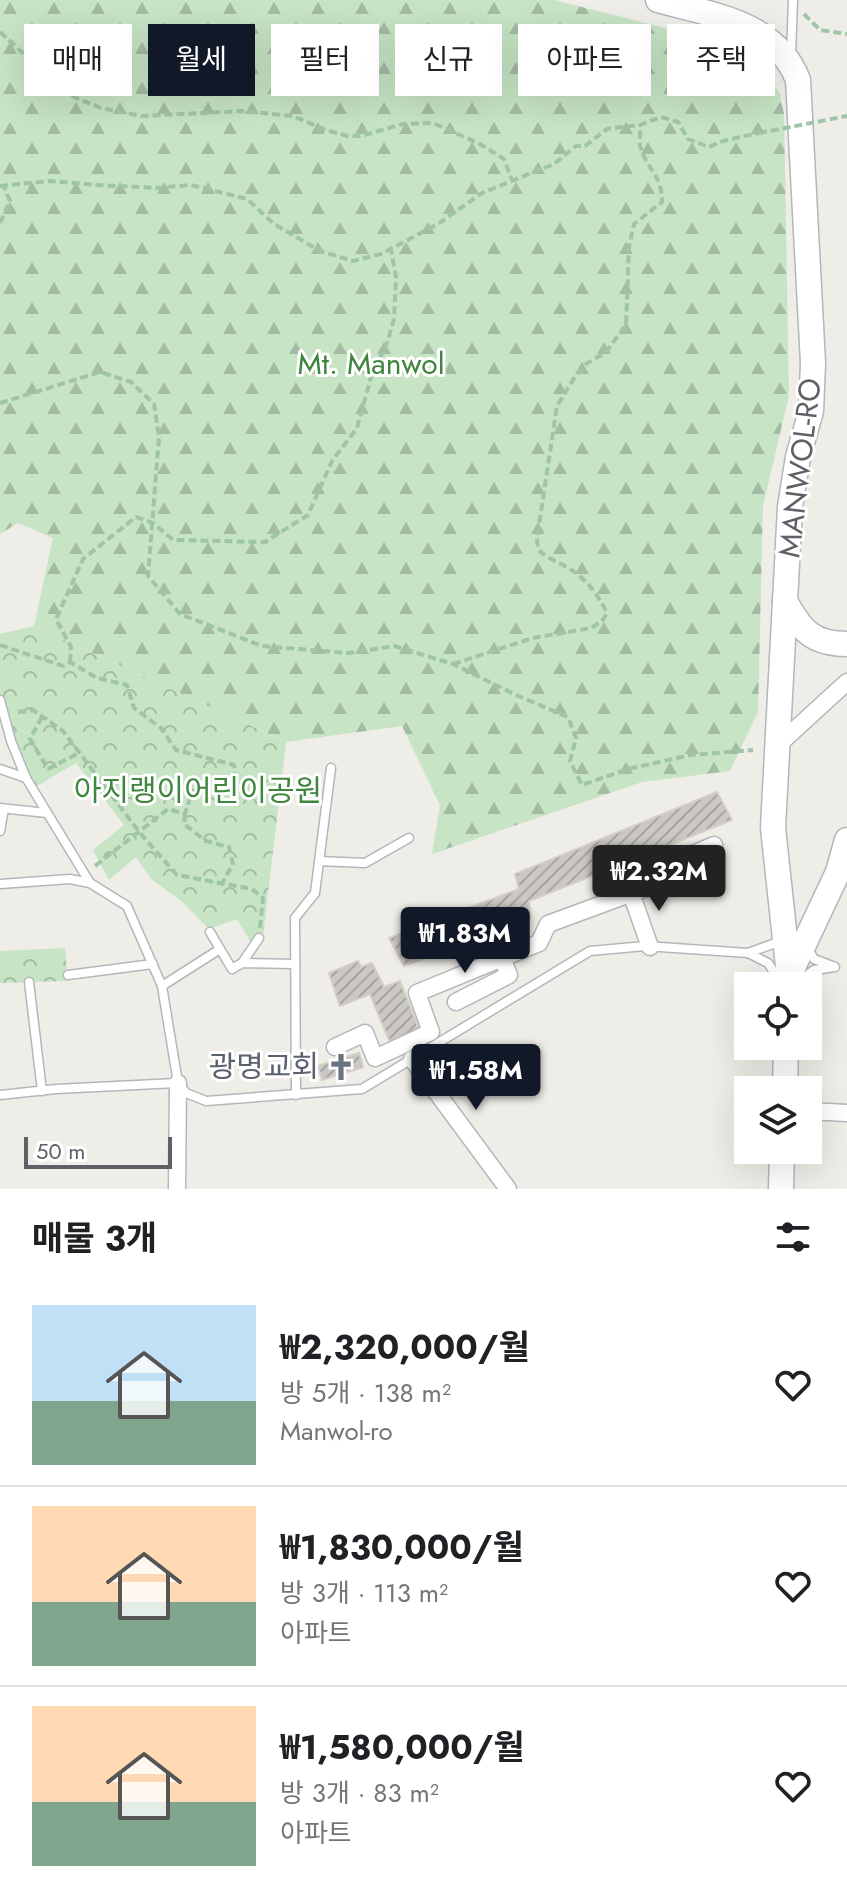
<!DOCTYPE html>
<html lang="ko">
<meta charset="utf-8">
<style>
:root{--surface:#fff;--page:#f2f2f2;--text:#202124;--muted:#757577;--line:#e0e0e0;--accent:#111827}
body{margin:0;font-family:Jost,"Noto Sans KR",sans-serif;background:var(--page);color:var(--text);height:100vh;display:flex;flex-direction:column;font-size:30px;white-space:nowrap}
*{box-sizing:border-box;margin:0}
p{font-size:26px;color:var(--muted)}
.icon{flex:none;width:44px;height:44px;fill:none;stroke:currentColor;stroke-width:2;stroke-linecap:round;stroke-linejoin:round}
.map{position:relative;height:1189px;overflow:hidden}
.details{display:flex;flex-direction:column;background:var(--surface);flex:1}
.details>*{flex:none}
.guide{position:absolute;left:24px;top:24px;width:800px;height:72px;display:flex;gap:16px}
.tools{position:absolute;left:734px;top:972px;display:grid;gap:16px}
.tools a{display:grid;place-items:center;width:88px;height:88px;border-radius:0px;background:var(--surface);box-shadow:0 8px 32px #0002;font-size:40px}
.scale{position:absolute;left:24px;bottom:20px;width:148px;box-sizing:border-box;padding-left:8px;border:4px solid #5e6266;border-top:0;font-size:22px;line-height:28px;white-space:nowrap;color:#5e6266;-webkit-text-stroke:6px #fff;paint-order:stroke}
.price{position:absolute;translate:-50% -68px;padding:0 18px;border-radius:8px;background:var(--accent);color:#fff;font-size:26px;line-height:52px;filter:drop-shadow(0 2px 4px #0008)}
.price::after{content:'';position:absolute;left:50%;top:48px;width:24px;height:18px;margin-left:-12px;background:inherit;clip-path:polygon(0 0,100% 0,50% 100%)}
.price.on{background:#222;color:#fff}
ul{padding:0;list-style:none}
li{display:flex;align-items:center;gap:24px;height:200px;padding:0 32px}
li+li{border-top:2px solid var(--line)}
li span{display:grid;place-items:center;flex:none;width:224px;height:160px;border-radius:0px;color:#555}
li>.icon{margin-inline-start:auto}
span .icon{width:96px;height:96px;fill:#fffc;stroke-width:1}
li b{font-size:34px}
h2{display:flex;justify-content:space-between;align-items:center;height:96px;padding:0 32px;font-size:34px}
.pill{padding:0 28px;border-radius:0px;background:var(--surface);box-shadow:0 8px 32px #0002;font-size:28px;line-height:72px}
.pill.on{background:var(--accent);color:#fff}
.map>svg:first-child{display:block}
</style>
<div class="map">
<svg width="847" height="1189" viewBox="0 0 847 1189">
<defs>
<pattern id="forest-firs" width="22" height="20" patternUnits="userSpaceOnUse" patternTransform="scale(2)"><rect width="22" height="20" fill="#c7e4c5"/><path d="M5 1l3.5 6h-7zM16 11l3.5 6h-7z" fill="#a5bca4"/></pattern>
<pattern id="park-crowns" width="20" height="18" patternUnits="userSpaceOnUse" patternTransform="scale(2)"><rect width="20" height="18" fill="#c7e4c5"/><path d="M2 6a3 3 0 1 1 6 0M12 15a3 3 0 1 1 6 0" fill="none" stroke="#a5bca4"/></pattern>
<pattern id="building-hatch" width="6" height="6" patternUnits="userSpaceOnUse" patternTransform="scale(2)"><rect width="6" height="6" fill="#cbc8c4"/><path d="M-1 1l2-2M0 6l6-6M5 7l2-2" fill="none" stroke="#a8a6a3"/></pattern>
</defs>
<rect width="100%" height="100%" fill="#efede7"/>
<path fill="url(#forest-firs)" d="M0,0H554L689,34L757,60L780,94L784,114L789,396L763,506L758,712L730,771L642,782L432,854L440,805L402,726L286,742L34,626L53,538L18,523L0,534Z"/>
<g fill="url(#park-crowns)">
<path d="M34,626L286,742L263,936L251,943L237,919L209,929L179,899L151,879L136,857L109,880L93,850L124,825L76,763L37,786L11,741L0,705V634Z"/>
<path d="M65,948L68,981L0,983V951Z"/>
</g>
<g fill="url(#building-hatch)" stroke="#d3cec5" stroke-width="2">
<path d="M717,792L732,820L529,901L530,918L404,966L389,938L519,889L515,874Z"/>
<path d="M358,961L361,967L372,963L384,987L400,981L420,1032L391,1045L370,994L340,1006L329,973Z"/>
<path d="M359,1053L363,1067L322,1080L318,1066Z"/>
</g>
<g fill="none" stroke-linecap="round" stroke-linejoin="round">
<g stroke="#b4b7ba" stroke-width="11">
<g id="lane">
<path d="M791,55L793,0"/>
<path d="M0,700L11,741L26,778L90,883"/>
<path d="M0,769L26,778"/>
<path d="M0,808L47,813"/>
<path d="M0,831L4,809"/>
<path d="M319,861L365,863L409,838"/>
<path d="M0,884L70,879L90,883L127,906L162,986L178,1083L186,1093L206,1101L362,1089L590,951L645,946L748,953L781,941"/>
<path d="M220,949L232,969L242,963L295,964"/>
<path d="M748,953L768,963L783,986"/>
<path d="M242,963L259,938"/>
<path d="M68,975L153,964"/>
<path d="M29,982L42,1091"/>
<path d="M795,983L814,970L835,967L814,959L807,947"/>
<path d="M162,986L220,949L210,932"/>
<path d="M0,1095L56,1089L177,1083"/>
<path d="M296,1095L295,918L315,893L331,768"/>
</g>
</g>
<g stroke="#b4b7ba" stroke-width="19">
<g id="street">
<path d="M777,746L847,682"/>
<path d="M631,893L650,947"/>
<path d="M456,1002L509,975L502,958"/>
<path d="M335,1047L365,1033L375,1058L431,1032L417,993L539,943L548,924L673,878L674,862L714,845"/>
<path d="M412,1059L508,1189"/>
<path d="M808,1111L847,1113"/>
<path d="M177,1189L178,1083"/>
</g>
</g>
<g stroke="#b3b6ba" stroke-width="27">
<g id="secondary">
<path d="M658,0C712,15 776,22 798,80L813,363L811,411L798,457L790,507L773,828L789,976"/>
<path d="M785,601C801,630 812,644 847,644"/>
<path d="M790,974L838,872L847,840"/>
<path d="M785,1090L786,1046"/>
<path d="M781,1189L782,1150"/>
</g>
</g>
<g stroke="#9fc5a8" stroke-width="4" stroke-dasharray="8 4" stroke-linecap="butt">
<path d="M804,14L820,30L847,34"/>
<path d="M0,32L58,85L74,97L101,108L142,116L242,111L293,116L326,130L348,136H361L403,124L433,123L480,144L504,159L512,180"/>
<path d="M0,186L50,181L98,185L157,188L190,185L204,188L247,199L274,224L320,251L353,261L381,254L438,224L482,193L554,164L576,146H585L607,129L640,125L661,117L678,122L688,139L709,147L723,141L759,133"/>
<path d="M0,223L10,201L4,187"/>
<path d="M0,403L100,372L131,382L154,404L159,437L148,576L180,614L262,646L348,653L394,646L453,664L516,695L568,717L576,738L570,761L582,785L628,769L691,755L753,750"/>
<path d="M0,645L63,666L70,662L97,678L127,685L134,708L161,728L176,750L234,765L235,782L192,791L185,814L168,809L95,866"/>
<path d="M70,662L71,647L56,619L83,559L136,517L153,523L173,540L265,542L308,515L332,461L357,428L371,377L387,343L394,319L396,277L391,250"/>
<path d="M453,664L533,638L591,628L602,621L607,613C597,593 585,577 565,566C554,560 546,558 538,549L537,538L557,406L576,375L586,364L606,352L626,325L629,247L634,224L662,202C662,173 645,168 640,145C639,139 641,132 640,125"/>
<path d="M18,712L33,710L63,731L140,833L177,875L252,889L263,898L260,928"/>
<path d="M42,717L30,739L48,769L79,753"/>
<path d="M185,814L184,824L206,841L229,847L233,864L221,885"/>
</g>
<use href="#lane" stroke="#fff" stroke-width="8"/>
<use href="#street" stroke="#fff" stroke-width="16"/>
<use href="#secondary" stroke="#fff" stroke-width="24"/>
<path stroke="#9fc5a8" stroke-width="4" stroke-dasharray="8 4" stroke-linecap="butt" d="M759,133L847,116"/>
</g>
<defs>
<g id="church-bare" transform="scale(2.16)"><path d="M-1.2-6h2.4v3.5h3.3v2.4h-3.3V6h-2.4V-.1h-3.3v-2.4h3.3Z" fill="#6b7280" stroke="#fff" stroke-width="2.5" paint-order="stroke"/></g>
</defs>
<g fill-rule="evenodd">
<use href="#church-bare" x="341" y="1067"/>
</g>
<g text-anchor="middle" stroke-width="6" stroke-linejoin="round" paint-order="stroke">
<g font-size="30" fill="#3e853d" stroke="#fff">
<text x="371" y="374">Mt. Manwol</text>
<text x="198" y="801">아지랭이어린이공원</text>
</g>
<g font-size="30" fill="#5e6266" stroke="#fff">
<text transform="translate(800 468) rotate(-83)" y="10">MANWOL-RO</text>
</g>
<g font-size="30" fill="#5b616d" stroke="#fff" text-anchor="end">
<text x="319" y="1077">광명교회</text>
</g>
</g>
</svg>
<div class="tools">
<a><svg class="icon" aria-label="locate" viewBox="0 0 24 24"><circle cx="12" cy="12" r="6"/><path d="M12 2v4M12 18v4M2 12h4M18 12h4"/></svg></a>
<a><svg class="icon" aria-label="layers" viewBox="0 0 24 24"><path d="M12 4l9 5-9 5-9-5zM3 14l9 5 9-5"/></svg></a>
</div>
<div class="scale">50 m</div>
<b class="price on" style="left:659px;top:913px">₩2.32M</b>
<b class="price" style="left:465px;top:975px">₩1.83M</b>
<b class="price" style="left:476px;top:1112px">₩1.58M</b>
<div class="guide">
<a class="pill">매매</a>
<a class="pill on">월세</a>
<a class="pill">필터</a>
<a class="pill">신규</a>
<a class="pill">아파트</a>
<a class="pill">주택</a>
</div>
</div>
<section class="details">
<h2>매물 3개<svg class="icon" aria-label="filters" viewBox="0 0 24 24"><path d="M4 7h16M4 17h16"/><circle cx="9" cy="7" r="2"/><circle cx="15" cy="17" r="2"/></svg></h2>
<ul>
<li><span style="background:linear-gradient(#bfe0f5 60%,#7fa58c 0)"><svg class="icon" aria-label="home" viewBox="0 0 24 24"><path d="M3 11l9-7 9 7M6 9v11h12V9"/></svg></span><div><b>₩2,320,000/월</b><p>방 5개 · 138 m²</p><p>Manwol-ro</p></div><svg class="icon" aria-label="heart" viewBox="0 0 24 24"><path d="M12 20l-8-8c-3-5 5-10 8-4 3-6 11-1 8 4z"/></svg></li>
<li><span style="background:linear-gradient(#ffd9b3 60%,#7fa58c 0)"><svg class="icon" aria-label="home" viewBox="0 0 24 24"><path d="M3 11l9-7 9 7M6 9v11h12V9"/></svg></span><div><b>₩1,830,000/월</b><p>방 3개 · 113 m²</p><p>아파트</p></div><svg class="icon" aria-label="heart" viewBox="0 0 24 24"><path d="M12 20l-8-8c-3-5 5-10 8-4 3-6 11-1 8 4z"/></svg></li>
<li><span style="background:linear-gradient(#ffd9b3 60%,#7fa58c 0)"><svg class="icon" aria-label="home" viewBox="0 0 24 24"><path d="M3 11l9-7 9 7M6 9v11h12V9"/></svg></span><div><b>₩1,580,000/월</b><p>방 3개 · 83 m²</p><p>아파트</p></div><svg class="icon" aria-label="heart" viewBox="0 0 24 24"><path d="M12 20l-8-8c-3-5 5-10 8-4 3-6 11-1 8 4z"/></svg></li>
</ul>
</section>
